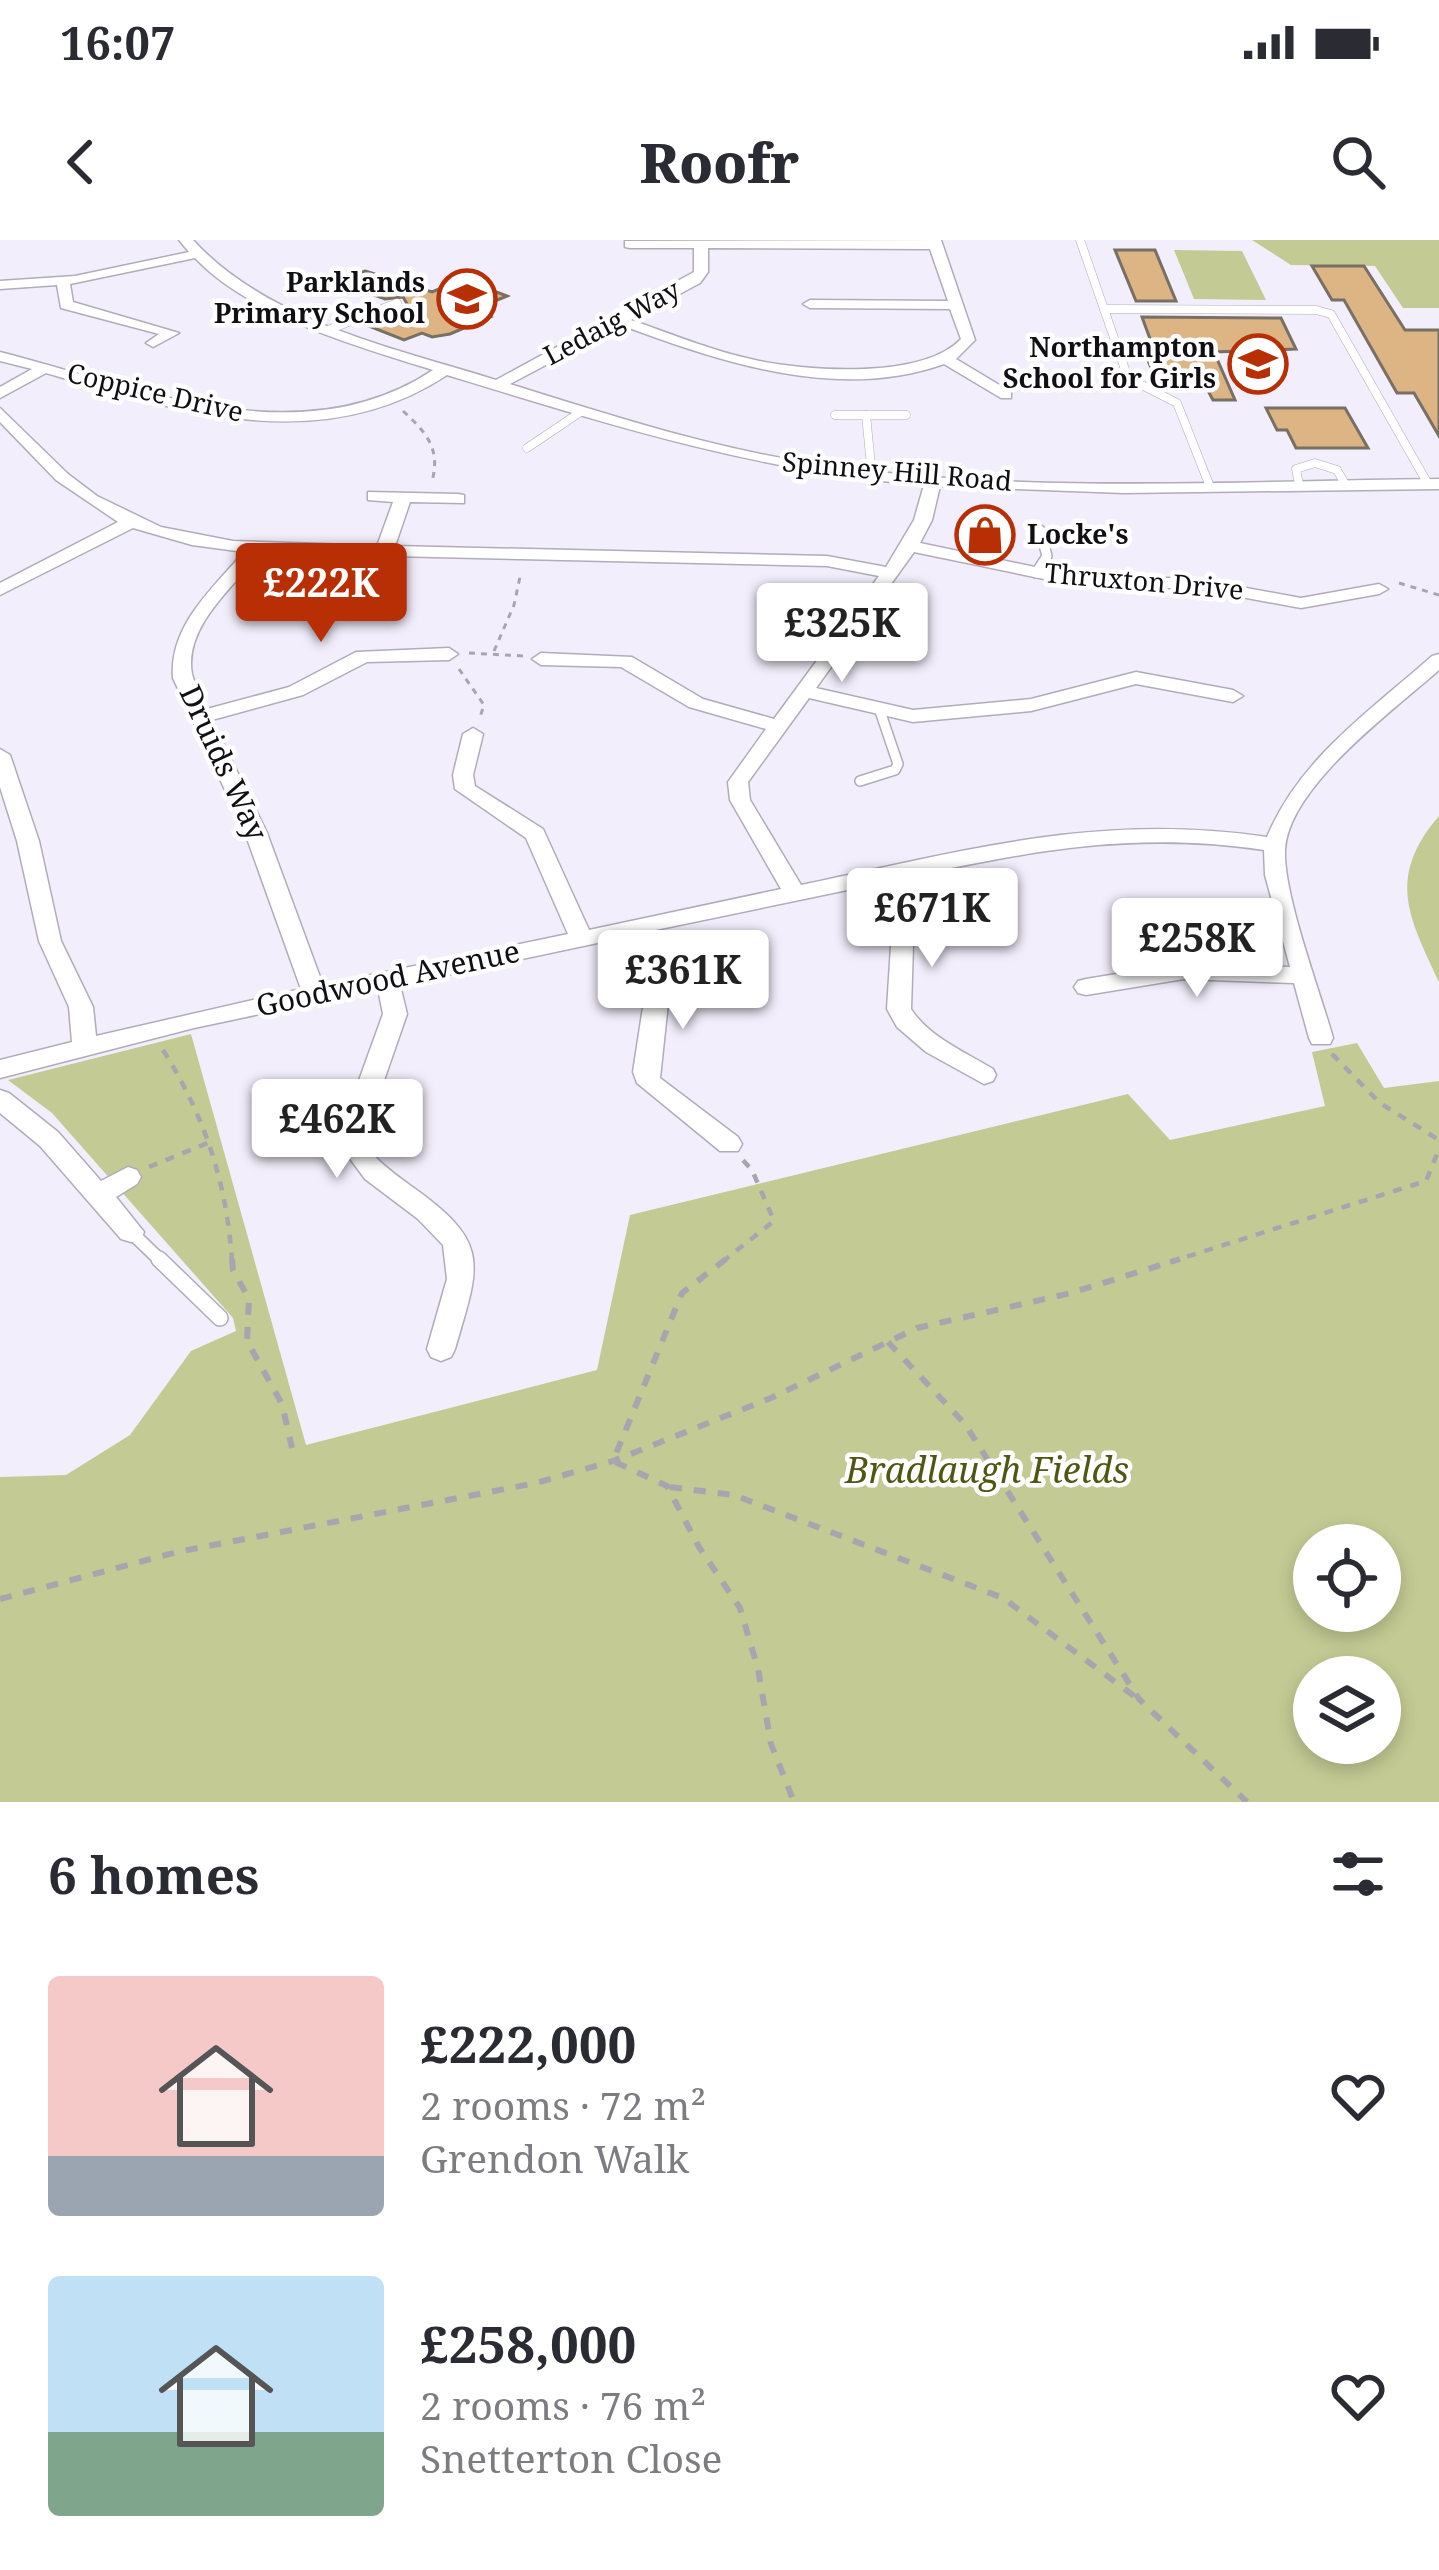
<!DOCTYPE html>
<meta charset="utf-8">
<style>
:root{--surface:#fff;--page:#f7f7f7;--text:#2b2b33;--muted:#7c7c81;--accent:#b82e05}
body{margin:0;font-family:"Noto Serif",serif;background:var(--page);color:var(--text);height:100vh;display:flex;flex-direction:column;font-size:45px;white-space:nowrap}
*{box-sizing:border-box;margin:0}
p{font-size:39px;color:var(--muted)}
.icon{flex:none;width:66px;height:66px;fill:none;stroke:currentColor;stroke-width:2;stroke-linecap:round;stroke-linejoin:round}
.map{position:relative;height:1562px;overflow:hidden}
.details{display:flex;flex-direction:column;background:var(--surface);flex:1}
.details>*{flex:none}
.fabs{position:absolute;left:1293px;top:1284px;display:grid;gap:24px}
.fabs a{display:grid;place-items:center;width:108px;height:108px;border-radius:50%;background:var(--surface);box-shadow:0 6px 18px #0003;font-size:60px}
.price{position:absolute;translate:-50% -102px;padding:0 27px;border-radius:12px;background:#fff;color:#222;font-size:39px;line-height:78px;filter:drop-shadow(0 3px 6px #0008)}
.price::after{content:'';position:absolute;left:50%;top:72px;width:36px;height:27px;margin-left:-18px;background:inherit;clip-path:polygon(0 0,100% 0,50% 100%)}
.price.active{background:var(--accent);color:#fff}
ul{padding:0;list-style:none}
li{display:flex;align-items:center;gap:36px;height:300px;padding:0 48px}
li span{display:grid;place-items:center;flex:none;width:336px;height:240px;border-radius:12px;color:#555}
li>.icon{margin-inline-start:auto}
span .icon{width:144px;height:144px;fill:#fffc;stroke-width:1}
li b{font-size:51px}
h2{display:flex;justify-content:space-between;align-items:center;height:144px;padding:0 48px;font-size:51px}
.status{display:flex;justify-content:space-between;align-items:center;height:84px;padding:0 60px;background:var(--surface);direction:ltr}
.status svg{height:33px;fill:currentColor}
header{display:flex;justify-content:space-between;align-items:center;height:156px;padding:0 48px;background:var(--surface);font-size:54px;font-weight:800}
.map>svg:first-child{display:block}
</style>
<div class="status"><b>16:07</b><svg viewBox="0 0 49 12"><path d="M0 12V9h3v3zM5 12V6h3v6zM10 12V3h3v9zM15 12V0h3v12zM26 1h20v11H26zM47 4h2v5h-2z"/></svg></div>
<header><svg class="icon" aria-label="back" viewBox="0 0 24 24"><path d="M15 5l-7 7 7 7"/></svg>Roofr<svg class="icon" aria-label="search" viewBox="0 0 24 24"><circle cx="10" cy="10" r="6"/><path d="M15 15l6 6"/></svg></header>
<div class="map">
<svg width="1439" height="1562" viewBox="0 0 1439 1562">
<rect width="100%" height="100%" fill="#f3eefc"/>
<g fill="#c3ca93" fill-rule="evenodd">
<path d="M1252,0H1439V68H1403L1375,26L1291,25Z"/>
<path d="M1174,10L1242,11L1266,60L1194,59Z"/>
<path d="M1439,576V742C1409,677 1386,638 1439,576Z"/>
<path d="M191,794L306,1205L597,1130L630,975L1128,854L1170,900L1325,866L1312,812L1357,803L1384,848L1439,841V1562H0V1237L66,1235L130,1195L191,1111L236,1091L233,1078L52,873L8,840ZM1314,1305H1380V1371H1314ZM1314,1437H1380V1503H1314Z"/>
</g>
<g fill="#ddb484" stroke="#786f65" stroke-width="3">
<path d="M1115,10H1155L1176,61H1136Z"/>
<path d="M1312,26H1364L1405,90H1439V196L1414,153H1397L1344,60H1332Z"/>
<path d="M365,31L432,52L463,39L507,56L473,70L490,77L450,94L432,97L422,93L404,100L366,85L409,67L403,57L385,59L338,42Z"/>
<path d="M1142,77L1281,78L1296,109L1214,112L1235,160H1213L1207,149H1182L1156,140L1147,118H1157Z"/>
<path d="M1266,168H1345L1368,208H1296L1287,190H1277Z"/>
</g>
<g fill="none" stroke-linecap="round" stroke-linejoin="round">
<g stroke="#b1acb9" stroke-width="9">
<g id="service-far3">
<path d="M1080,0L1128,138L1177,163L1209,244"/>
<path d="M1104,69L1316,70L1331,74L1428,244"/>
<path d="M328,90L397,63"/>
<path d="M835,175H906"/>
<path d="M866,175L872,235"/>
<path d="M527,208L582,171"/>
<path d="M1299,244L1296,229L1315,223L1337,230L1345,244"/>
</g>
</g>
<g stroke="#b1acb9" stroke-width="12">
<g id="service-far2">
<path d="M1036,333L1047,316L1040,290"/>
<path d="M860,541L895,530L898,524L880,471"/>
</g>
</g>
<g stroke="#b1acb9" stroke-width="15">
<path id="service-far1" d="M131,992L162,1022"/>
</g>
<g stroke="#b1acb9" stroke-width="18">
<path id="service" d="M159,1019L220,1078"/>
</g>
<g stroke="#b1acb9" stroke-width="3">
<g id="minor">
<path d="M179,0H193C268,82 394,108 496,140L694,32V8H630L625,7V1L941,0L975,100L956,119L1011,152V158H1001L944,124C837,162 721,122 621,85L510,144C609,175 708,207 810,223C1017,255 1230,241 1439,239V249L1124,253L940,246L932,280L920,303L1073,335L1198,339L1301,358L1379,344L1388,349L1379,354L1301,368L1198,349L1073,345L914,312L816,448L913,470L1031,459L1136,432L1233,450L1243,456L1233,462L1136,444L1031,471L913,482L809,458L748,542L750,560L801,645C964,611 1098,572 1267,597C1300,518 1369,472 1432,416L1439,414V430C1394,470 1288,547 1285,610C1283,654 1320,751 1333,798L1330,804H1312L1309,798L1294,743L1184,739L1086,755L1078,753L1074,747L1078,741L1086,739L1184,723L1290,727L1265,635L1264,610C1122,589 1013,615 876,644L913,706L911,769C929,797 965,812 993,829L996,835L993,841L984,844L926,812L897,787L887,769L891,706L857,648L641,693L669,754L660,838L738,897L742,904L738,911H720L637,843L633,832L645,754L621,698L400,745L407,774L363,901C375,920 393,933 411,946C492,1003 480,1023 455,1109L451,1117L441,1121L431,1117L427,1109L447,1039L443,1005L418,979L365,939L337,901L383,774L378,749L194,788L0,838V820L72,802L69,767L39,701L17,601L0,547V509L10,515L39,601L61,701L93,767L96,796L301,749L245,593L173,438C169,386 212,349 244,312L192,305L133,288L0,355V343L118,282L56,240L0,182V168L68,234L97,256L161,287L233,301L377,306L393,262L368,260V252L458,254L464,255V263L410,262L395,306L827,316L886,327L914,280L924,245C758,232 604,183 447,135C321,218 180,172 46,133L0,158V147L32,129L0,121V112C138,147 301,218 433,130C358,107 250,76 195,18L70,44L73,62L179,93L153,107L146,103L159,94L61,68L57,45L0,49V41L75,36L189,12ZM708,8L930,9L948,61L810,60L803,64L810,68L950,69L961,99C922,140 806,131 755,120C712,111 672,94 631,80L700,43L708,32ZM261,313L827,326L879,336L774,479L703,459L632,417L541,413L532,419L541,425L621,427L689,467L766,489L728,542L730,560L781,649L589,690L543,589L475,546L473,535L483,494L473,488L463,494L453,535L455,549L526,598L568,694L323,745L267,593L212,480L303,455L367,422L449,420L458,414L449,408L356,412L289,447L207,469C202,458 195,446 192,434C183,387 235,345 261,313Z"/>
<path d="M0,850L9,853L58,892L101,941L128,927L137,930L141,937L137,944L116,957L144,992L141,999L131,1002L121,999L40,906L0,873Z"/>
</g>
</g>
<g stroke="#a9a5af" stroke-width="3" stroke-dasharray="6 6" stroke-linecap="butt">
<path d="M403,171C426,192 441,209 432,241"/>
<path d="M1399,343L1439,355"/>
<path d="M494,411L514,365L521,332"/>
<path d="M469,413L524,416"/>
<path d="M459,429L484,465L479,480"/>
</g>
<g stroke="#a9a5af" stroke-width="4.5" stroke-dasharray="9 9" stroke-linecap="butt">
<path d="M163,810C205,877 227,943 232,1022"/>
<path d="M1332,814L1380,863L1439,900"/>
<path d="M149,927L210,902"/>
<path d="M722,1022L774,981L752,930L740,917"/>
<path d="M1170,1022L1426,941L1439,909"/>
</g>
<g stroke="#a9a5af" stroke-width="6" stroke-dasharray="12 12" stroke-linecap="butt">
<path d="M232,1019L233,1030L249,1059L247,1101L282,1164L292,1208"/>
<path d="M726,1019L682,1053L613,1221L667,1246L699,1307L740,1368L758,1429L771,1504L794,1562"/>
<path d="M888,1102L965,1184L1139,1459L1247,1562"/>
<path d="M670,1247L734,1255L1003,1358L1134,1456"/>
<path d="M0,1359L177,1312L536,1243L613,1221L771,1158L917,1088L1071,1053L1180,1019"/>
</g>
<use href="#service-far3" stroke="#fff" stroke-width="8"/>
<use href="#service-far2" stroke="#fff" stroke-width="9"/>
<use href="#service-far1" stroke="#fff" stroke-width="12"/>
<use href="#service" stroke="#fff" stroke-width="15"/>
<use href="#minor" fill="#fff" fill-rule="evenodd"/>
</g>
<defs>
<g id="school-ring" transform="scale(3)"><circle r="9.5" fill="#fff" stroke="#b82e05" stroke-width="1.5"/><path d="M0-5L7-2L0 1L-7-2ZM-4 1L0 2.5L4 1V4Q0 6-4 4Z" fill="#b82e05"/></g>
<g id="shop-ring" transform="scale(3)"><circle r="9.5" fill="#fff" stroke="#b82e05" stroke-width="1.5"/><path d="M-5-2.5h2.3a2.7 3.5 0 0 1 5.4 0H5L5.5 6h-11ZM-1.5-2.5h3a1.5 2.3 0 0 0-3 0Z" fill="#b82e05"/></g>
</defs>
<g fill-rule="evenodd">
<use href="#school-ring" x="467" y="59"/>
<use href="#school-ring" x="1258" y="124"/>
<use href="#shop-ring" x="985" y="295"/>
</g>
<g text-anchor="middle" stroke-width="9" stroke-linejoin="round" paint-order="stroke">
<g font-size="27" font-weight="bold" fill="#110f13" stroke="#fff" text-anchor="end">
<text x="425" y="52">Parklands<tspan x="425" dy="31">Primary School</tspan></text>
<text x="1216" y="117">Northampton<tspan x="1216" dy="31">School for Girls</tspan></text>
<text x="1027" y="304" text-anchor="start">Locke's</text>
</g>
<g font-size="27" fill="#110f13" stroke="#fff">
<text transform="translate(612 83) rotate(-28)" y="9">Ledaig Way</text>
<text transform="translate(155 153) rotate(13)" y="9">Coppice Drive</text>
<text transform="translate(897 232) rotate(5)" y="9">Spinney Hill Road</text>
<text transform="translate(1144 342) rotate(5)" y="9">Thruxton Drive</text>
</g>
<g font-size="30" fill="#110f13" stroke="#fff">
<text transform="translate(223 523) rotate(65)" y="10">Druids Way</text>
<text transform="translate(388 739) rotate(-12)" y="10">Goodwood Avenue</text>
</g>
<g font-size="36" font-style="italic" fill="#515613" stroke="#fff">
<text x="987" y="1243">Bradlaugh Fields</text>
</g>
</g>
</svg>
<div class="fabs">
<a><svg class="icon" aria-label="locate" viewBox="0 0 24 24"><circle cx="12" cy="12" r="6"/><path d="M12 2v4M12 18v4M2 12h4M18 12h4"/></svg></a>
<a><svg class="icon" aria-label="layers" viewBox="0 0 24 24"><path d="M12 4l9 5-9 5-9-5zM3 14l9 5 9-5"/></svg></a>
</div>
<b class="price active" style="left:321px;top:405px">£222K</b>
<b class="price" style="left:842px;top:445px">£325K</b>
<b class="price" style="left:932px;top:730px">£671K</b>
<b class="price" style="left:1197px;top:760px">£258K</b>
<b class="price" style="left:683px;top:792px">£361K</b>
<b class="price" style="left:337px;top:941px">£462K</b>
</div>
<section class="details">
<h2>6 homes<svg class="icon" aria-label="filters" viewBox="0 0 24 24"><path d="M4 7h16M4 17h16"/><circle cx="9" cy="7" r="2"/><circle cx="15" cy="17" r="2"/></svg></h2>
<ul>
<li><span style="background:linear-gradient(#f6c9c9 75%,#9aa5b1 0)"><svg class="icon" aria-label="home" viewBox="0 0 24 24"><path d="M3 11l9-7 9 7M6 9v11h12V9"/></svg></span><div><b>£222,000</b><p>2 rooms · 72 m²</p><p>Grendon Walk</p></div><svg class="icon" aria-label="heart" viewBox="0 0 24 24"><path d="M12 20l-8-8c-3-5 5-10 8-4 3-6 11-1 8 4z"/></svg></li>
<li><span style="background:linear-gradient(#bfe0f5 65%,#7fa58c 0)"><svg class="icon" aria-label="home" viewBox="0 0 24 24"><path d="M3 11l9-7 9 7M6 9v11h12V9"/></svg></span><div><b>£258,000</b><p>2 rooms · 76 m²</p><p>Snetterton Close</p></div><svg class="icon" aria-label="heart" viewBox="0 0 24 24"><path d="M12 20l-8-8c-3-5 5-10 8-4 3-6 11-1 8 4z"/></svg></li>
</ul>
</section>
